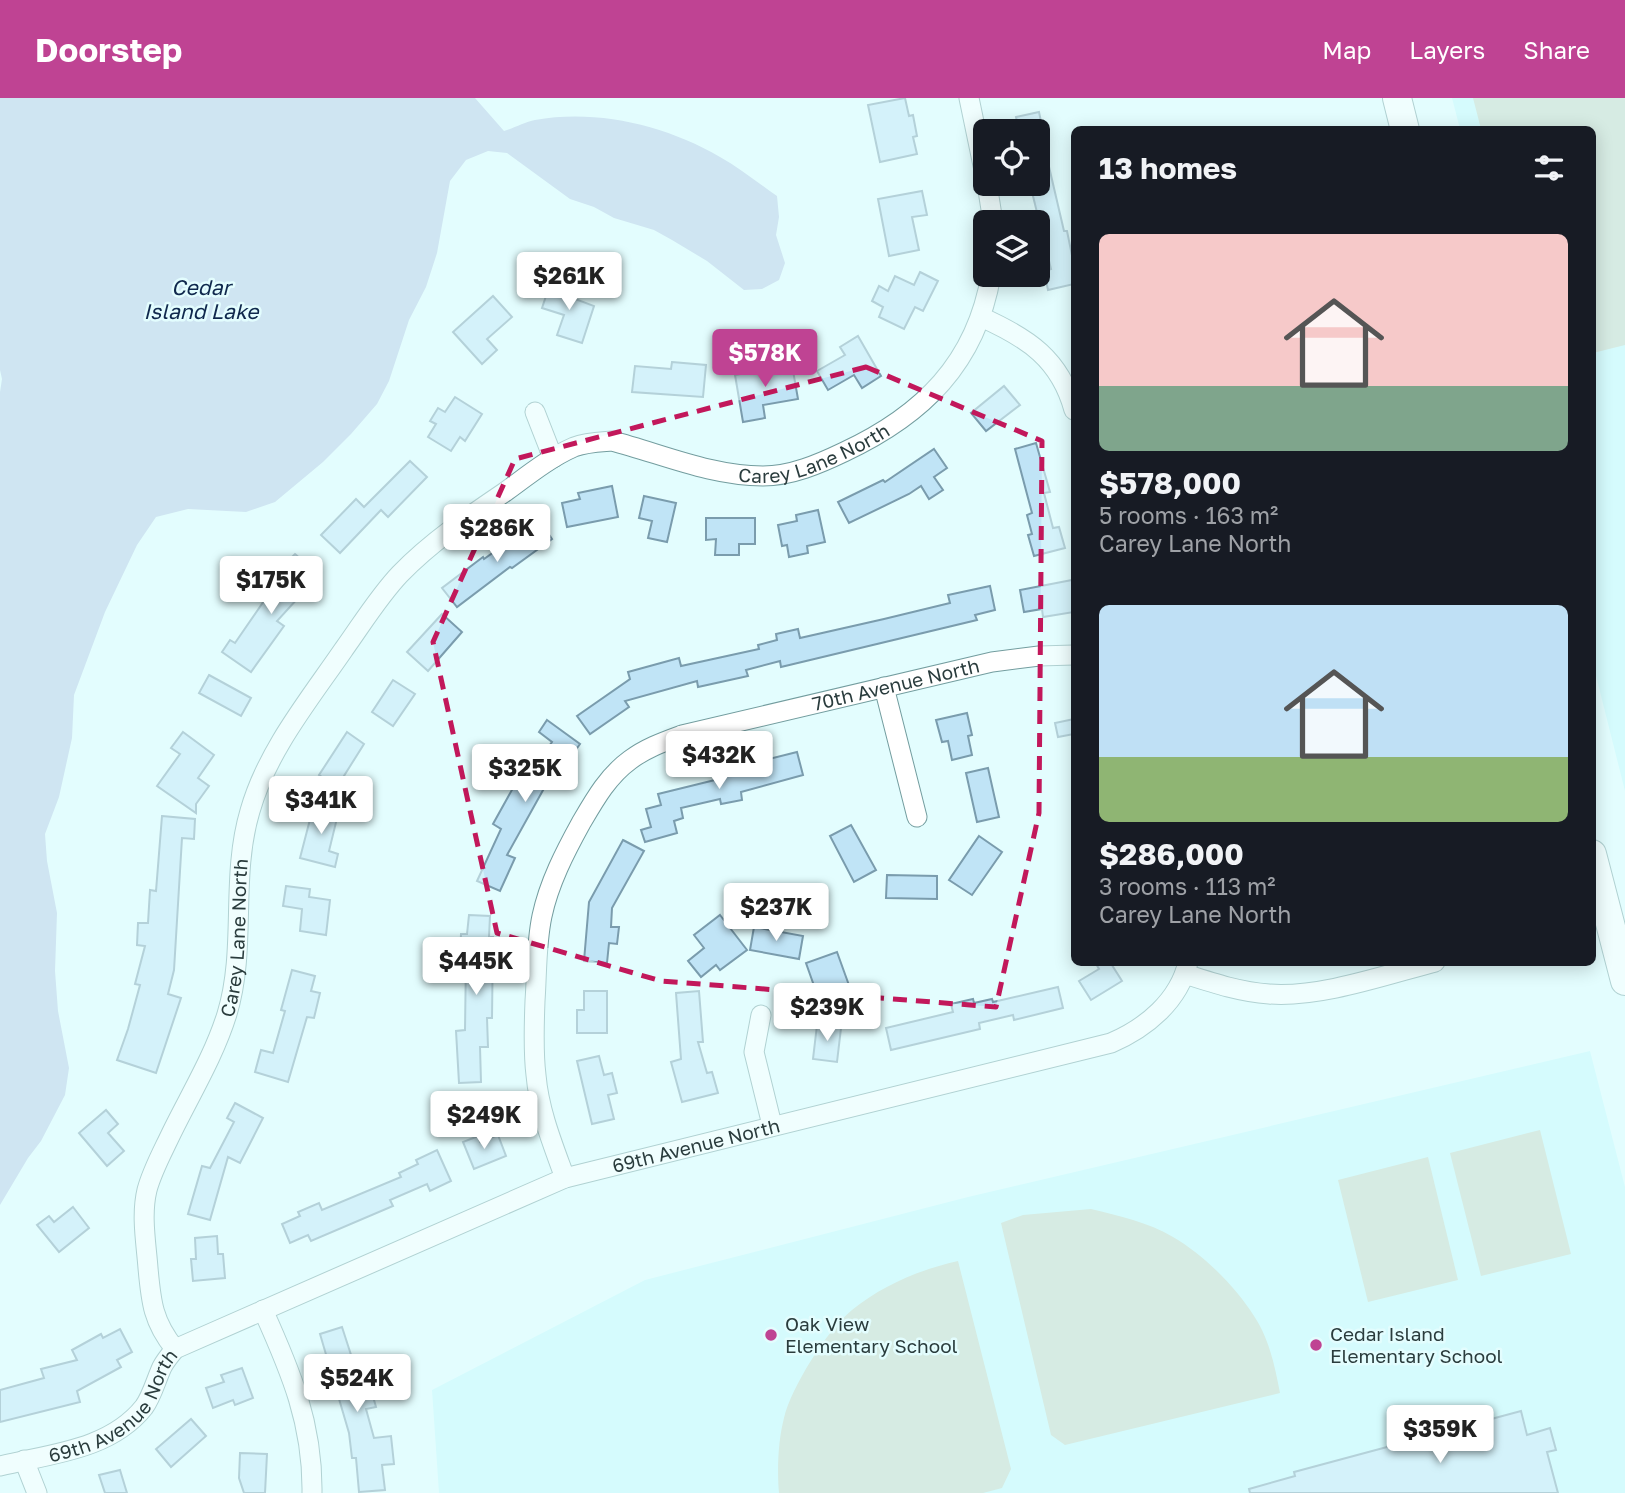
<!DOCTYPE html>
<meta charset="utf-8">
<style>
:root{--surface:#171b24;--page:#242831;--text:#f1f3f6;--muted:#9ea1a6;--accent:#bf4393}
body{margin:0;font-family:"Golos Text",sans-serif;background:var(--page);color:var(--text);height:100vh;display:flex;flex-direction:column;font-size:26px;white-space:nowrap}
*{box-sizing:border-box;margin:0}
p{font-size:23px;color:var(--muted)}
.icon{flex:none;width:38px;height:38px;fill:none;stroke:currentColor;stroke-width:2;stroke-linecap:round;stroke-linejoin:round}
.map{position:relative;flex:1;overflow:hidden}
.drawer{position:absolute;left:1071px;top:28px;width:525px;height:840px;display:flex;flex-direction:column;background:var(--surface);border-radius:10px;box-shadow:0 4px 18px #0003}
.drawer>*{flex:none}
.fabs{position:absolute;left:973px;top:21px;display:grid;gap:14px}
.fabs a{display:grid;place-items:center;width:77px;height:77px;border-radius:10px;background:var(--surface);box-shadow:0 4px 18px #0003;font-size:35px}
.price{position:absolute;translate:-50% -60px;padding:0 16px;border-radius:7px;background:#fff;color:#222;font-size:23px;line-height:46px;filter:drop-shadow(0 2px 4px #0008)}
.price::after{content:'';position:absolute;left:50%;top:42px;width:21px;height:16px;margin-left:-10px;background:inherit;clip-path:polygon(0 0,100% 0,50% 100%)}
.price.current{background:var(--accent);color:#fff}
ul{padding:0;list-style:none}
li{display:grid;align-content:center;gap:14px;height:371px;padding:0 28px}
li span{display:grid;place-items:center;height:217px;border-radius:10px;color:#555}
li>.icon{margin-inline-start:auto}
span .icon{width:126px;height:126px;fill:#fffc;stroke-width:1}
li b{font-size:30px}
h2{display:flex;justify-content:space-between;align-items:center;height:84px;padding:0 28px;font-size:30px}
header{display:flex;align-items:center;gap:42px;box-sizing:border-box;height:98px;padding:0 35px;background:var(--accent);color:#fff}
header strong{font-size:33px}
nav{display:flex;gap:38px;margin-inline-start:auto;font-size:24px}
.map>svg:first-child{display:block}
</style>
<header>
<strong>Doorstep</strong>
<nav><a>Map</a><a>Layers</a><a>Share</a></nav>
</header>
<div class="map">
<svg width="1625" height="1395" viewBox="0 0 1625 1395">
<rect width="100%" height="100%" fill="#e3fdfe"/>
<g fill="#c3f9fd">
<path d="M1452,0H1625V693L1592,562V32L1460,31Z"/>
<path d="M1590,953L1625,1089V1395H439L432,1292L645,1182L968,1099Z"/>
</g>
<g fill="#c5d5c3">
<path d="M1473,0H1625V247L1593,255L1592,32L1481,31Z"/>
<path d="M1540,1032L1571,1156L1481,1178L1450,1055Z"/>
<path d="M1428,1059L1458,1182L1368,1204L1338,1082Z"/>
<path d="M1091,1111C1119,1118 1148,1124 1173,1139C1204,1157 1235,1188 1254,1218C1269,1240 1275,1269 1280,1295L1065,1347L1051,1337L1001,1125L1023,1117Z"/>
<path d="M958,1163L1011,1371L1002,1390L983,1395H779C777,1372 778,1343 784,1320C791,1290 827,1232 852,1212C883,1187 919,1172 958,1163Z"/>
</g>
<path fill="#b5c8e4" d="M0,0H475L504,33C514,30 525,24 535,22C597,11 665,27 720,59C740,70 758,85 777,98L779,119L776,137L785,165L779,182L762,191L744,192L707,163L672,142L654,132L614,120L594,109L570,101L507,55L488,53L466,62L450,83L437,155L426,189L409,222L389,283L377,306L351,336L323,364L275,404L246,414L188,411L156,419L137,447L105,514L74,597L72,640L59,699L45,736L47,763L57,815L55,873L58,913L69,970L65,997L41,1043L28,1060L0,1107V294L2,281L0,272Z"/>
<g fill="#c0e4f6" stroke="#7a9cad" stroke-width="2">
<path d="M905,0L909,18L913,17L917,38L913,39L917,56L880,64L868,7Z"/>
<path d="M1039,14L1043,33H1019L1016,19Z"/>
<path d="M1043,43L1064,133H1067L1074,167V186L1048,192L1044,173L1051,171L1030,86H1038V44Z"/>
<path d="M922,93L927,117L912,119L919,152L889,158L878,101Z"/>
<path d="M920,174L938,183L923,213L915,209L904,231L879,219L883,209L872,203L879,188L888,193L895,178L914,187Z"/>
<path d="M562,185L578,190L575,201L594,208L582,245L557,237L564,217L542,210L549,189L560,192Z"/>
<path d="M493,198L512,219L487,241L497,252L482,266L453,234Z"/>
<path d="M858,238L881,278L862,290L854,277L828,292L817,273L845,257L840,249Z"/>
<path d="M672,264L706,267L703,299L632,294L635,268L671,271Z"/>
<path d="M781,264V268L792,267L798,301L763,307L765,320L743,324L735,277L763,272L762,266Z"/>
<path d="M1004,288L1020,307L986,333L971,315Z"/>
<path d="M455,299L482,316L465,343L460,339L451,353L428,339L436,326L430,323L438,310L445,314Z"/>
<path d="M1036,345L1050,394L1044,395L1053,430L1059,429L1065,450L1034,458L1028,437L1032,436L1027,417L1032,415L1015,351Z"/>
<path d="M934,351L947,370L934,379L943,392L929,401L921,388L909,396L849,425L838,404L883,382L885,384Z"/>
<path d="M410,363L427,379L388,419L381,412L340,455L321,437L356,401L364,409Z"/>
<path d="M612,388L618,419L567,429L562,405L580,401L578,395Z"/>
<path d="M644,398L676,405L667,444L648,440L652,423L639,420Z"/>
<path d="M818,412L825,444L807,448L808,455L789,459L787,447L782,448L778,427L797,423L796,417Z"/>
<path d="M706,420H755V446H739V457H715L716,441L706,442Z"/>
<path d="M539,422L552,441L512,470L510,469L457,509L442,490L483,459L484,461Z"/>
<path d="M295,456L319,477L277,523L284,528L251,574L222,554L230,542L235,545L266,500L290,474L283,468Z"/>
<path d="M1072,482L1074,514L1043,519L1042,511L1024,514L1020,492Z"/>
<path d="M990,488L995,512L975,517L977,522L781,569L780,563L746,572L748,578L698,589L697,583L625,603L629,609L590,636L577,618L630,581L628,574L679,560L681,568L759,551L758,547L777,542L776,536L798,531L800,540L884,521L950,505L948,497Z"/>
<path d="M442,516L462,534L428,573L407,554Z"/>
<path d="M209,577L251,600L241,618L199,595Z"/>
<path d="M393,582L415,596L393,628L372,614Z"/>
<path d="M967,615L972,637L968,638L972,657L952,662L948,643L942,644L936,622Z"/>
<path d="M1074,621V636L1058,639L1055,625Z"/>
<path d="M547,622L580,646L550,687L547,685L507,757L515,760L500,793L477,783L501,731L493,726L518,681L523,683L552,644L539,634Z"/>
<path d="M183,634L214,657L198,680L209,688L196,706V715L157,688L180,656L171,650Z"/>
<path d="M347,634L364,646L337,689L319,677Z"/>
<path d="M797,654L803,677L741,694L742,702L721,706L720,701L681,710L683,720L674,723L677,735L645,744L641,732L651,729L646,711L661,707L658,696L715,682L713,675Z"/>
<path d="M988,670L999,719L977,724L966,675Z"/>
<path d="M314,706L339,712L329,753L338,756L335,769L300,760Z"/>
<path d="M162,718L195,721L194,741L182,740L174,872L168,896L181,900L156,975L117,962L128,931L140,887L135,886L145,848L137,847L138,825H148L150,792L156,793Z"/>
<path d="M851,727L876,772L854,784L830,738Z"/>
<path d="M979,738L1002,754L972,797L949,782Z"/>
<path d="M623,742L644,753L612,810L611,829H619L617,846L609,845L607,865L584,863L589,804Z"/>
<path d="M887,777L937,778V801L886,800Z"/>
<path d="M286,788L310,791L309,799L330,802L326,837L300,833L302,811L283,808Z"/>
<path d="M469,817L490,818L489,839H493L492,920H487L488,949H480L481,984L459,985L456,933L465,932L466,859H460L461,836H467Z"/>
<path d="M720,817L747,852L720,872L716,867L701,879L688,863L704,850L694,837Z"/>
<path d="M754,829L803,838L799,861L750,852Z"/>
<path d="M837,854L855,904L834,912L828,895L818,899L806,865Z"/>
<path d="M1095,864H1110L1122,883L1091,902L1079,883L1099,871Z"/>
<path d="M292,872L315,878L311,893L320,895L314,920L307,919L288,984L255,974L261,952L273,955L285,913L281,912Z"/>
<path d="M1058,889L1063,910L1014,922L1013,917L979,925L980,931L891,952L886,930L953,914L951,906L973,901L974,905L992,901L993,904Z"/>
<path d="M584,893H607V935H577V912H584Z"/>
<path d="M699,893L703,944H698L707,975L712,974L718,995L682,1004L671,964L681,961L676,895Z"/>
<path d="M817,927L841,930L837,964L813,961Z"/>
<path d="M599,958L604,977L612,975L617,995L608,997L614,1021L592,1026L577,963Z"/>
<path d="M235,1005L263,1020L240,1065L228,1059L210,1122L188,1116L202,1068L210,1070L234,1024L227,1020Z"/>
<path d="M106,1012L118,1026L108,1035L124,1053L107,1068L79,1035Z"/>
<path d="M498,1037L506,1058L474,1071L463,1044L478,1038L480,1044Z"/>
<path d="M437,1052L451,1083L430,1093L427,1086L390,1102L393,1108L311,1143L308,1137L290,1145L282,1126L300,1118L298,1114L319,1105L322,1112L401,1079L399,1075L418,1066L416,1062Z"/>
<path d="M73,1109L89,1130L59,1154L37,1127L49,1118L54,1124Z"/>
<path d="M217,1138L218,1156H223L225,1180L193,1183L191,1161H196L195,1140Z"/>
<path d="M342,1229L364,1297L372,1295L376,1309L366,1311L374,1340L391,1338L394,1366L382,1367L385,1392L359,1394L356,1360H352L349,1335L320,1236Z"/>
<path d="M120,1231L132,1254L117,1262L121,1269L77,1293L80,1304L0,1324V1292L44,1280L41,1271L77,1262L72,1252L101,1236L103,1240Z"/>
<path d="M242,1270L253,1300L235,1307L233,1302L213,1310L206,1290L224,1284L221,1277Z"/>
<path d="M1521,1313L1527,1337L1550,1330L1556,1352L1547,1354L1558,1395H1250L1249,1391L1295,1378L1294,1374Z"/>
<path d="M191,1321L206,1338L171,1369L156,1351Z"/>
<path d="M240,1355L267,1356L265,1395H244L239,1380Z"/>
<path d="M120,1372L127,1395H105L99,1377Z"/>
</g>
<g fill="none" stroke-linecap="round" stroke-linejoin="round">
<g stroke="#739d9f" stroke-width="21">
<g id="minor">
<path d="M969,0L985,77"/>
<path d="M987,86L993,124"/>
<path d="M981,219C1028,240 1060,261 1074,312"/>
<path d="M535,314L553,360"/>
<path d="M884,589L917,719"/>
<path d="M1185,876C1213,885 1240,894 1269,896C1320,900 1385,877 1435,864"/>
<path d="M761,917L754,954L772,1027"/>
<path id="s1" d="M565,1080C553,1047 539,1013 536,977C533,953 534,928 535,903C537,875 536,846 542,818C549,785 565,754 581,725C595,701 608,678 630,662C646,650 663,644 682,637L992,564L1039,558L1074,557"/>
<path d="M263,1212C291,1274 313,1326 312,1395"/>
<path id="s2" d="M175,1251C153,1224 151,1204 148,1170C146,1144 141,1117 147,1092C152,1073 162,1055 171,1036C190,997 214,958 227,916C247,850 230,780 250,713C267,653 309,602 344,551C362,526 379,498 400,476C431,444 468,419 505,394C527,378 549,360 574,349C587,344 599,344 612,343C662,356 711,378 763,378C791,378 819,366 844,354C923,317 976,265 991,177"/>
<path d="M24,1362L37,1395"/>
<path id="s3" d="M0,1368C50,1356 110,1352 144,1309C152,1298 156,1282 162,1269C165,1263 170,1257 175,1251L565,1080L1111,945C1146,930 1179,903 1188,864"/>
</g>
</g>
<g stroke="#739d9f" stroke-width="30">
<g id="secondary">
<path d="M1397,0L1405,32"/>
<path d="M1592,756L1625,883"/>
</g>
</g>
<use href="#minor" stroke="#fff" stroke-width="19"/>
<use href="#secondary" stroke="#fff" stroke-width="28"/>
</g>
<path d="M0 0H1625V1395H0ZM866,269L1042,343L1039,715L996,909L661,883L497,835L433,544L515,361Z" fill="#e3fdfe" fill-opacity=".55" fill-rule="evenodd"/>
<path fill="none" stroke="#c2185b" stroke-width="5" stroke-dasharray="14 9" stroke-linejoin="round" d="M866,269L1042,343L1039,715L996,909L661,883L497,835L433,544L515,361Z"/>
<g fill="#bf4393" stroke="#e3fdfe" stroke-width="2.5">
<circle cx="771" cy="1237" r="7"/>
<circle cx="1316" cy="1247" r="7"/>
</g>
<g text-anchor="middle" stroke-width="5" stroke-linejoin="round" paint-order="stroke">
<g font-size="19" fill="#2a3c3d" stroke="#e3fdfe">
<text dy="7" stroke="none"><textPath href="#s2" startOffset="1311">Carey Lane North</textPath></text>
<text dy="7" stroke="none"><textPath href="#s1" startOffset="726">70th Avenue North</textPath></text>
<text dy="7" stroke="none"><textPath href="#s2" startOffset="436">Carey Lane North</textPath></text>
<text dy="7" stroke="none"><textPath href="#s3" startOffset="786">69th Avenue North</textPath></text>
<text dy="7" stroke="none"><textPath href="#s3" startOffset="136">69th Avenue North</textPath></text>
</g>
<g font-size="19" fill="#2a3c3d" stroke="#e3fdfe" text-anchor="start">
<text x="785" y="1233">Oak View<tspan x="785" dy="22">Elementary School</tspan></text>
<text x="1330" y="1243">Cedar Island<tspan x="1330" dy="22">Elementary School</tspan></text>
</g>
<g font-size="21" font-style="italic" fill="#0f284d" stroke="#e3fdfe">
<text x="201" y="197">Cedar<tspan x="201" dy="24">Island Lake</tspan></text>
</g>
</g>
</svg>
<div class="fabs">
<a><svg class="icon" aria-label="locate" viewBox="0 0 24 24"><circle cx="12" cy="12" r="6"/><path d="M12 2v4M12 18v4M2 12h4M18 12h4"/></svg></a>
<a><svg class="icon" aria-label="layers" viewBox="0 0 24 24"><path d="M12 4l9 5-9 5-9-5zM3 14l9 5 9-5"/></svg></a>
</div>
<b class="price" style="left:569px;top:214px">$261K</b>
<b class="price current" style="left:765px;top:291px">$578K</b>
<b class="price" style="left:497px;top:466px">$286K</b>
<b class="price" style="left:271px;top:518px">$175K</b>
<b class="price" style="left:719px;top:693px">$432K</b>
<b class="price" style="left:525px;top:706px">$325K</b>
<b class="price" style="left:321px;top:738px">$341K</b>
<b class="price" style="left:776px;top:845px">$237K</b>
<b class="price" style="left:476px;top:899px">$445K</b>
<b class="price" style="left:827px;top:945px">$239K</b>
<b class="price" style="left:484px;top:1053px">$249K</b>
<b class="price" style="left:357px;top:1316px">$524K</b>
<b class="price" style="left:1440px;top:1367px">$359K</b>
<section class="drawer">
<h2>13 homes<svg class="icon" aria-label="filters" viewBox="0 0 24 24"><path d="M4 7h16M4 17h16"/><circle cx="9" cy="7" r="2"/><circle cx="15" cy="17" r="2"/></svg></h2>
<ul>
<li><span style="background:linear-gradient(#f6c9c9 70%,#7fa58c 0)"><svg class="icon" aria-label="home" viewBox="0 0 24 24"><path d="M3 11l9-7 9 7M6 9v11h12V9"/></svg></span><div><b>$578,000</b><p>5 rooms · 163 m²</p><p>Carey Lane North</p></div></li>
<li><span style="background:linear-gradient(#bfe0f5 70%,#8fb573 0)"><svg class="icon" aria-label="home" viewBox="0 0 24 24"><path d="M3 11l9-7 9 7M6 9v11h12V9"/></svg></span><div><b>$286,000</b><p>3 rooms · 113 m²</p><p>Carey Lane North</p></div></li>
</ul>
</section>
</div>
